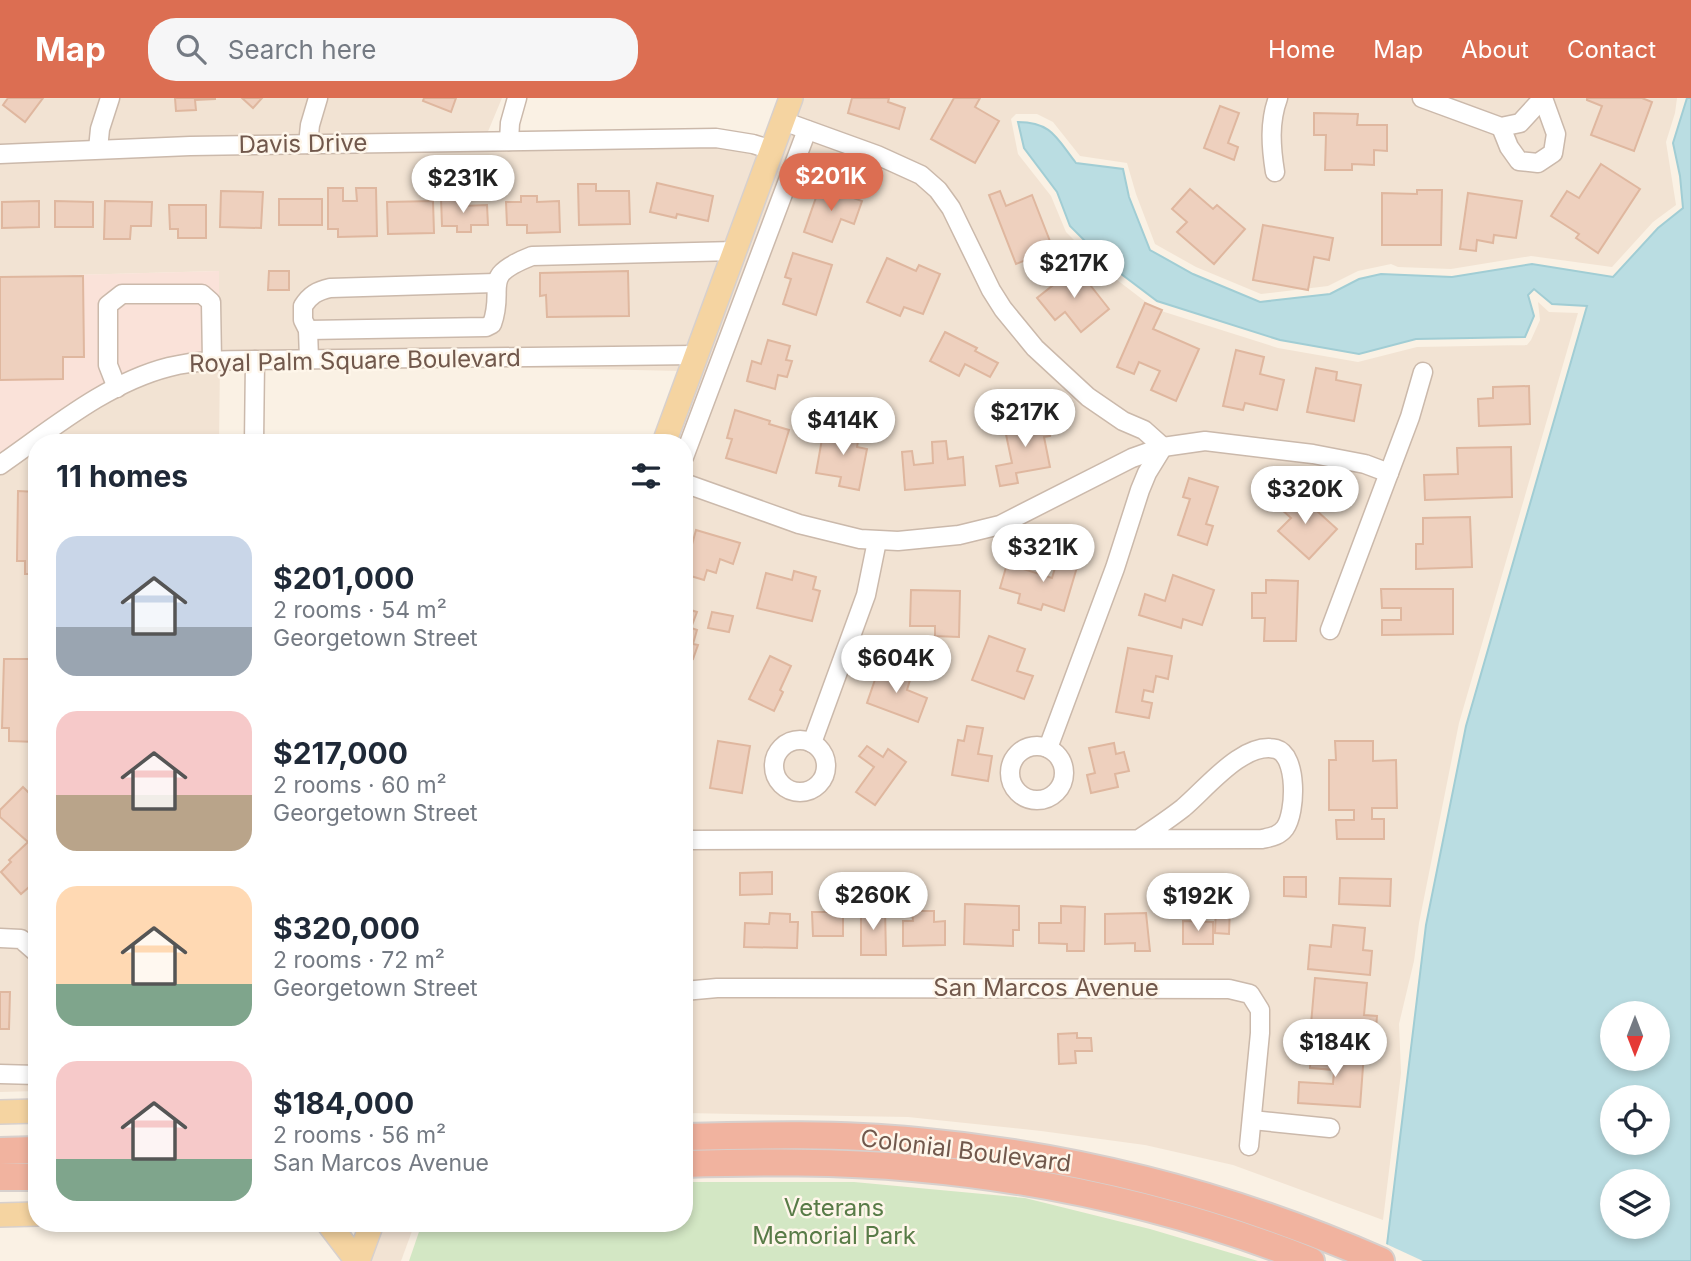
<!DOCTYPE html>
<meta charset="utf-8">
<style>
:root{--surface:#fff;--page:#f6f6f7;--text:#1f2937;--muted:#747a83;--accent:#dc6e52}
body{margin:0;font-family:Inter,sans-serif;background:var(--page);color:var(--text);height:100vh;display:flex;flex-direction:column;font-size:26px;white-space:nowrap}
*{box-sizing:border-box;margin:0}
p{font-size:23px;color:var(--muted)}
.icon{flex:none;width:38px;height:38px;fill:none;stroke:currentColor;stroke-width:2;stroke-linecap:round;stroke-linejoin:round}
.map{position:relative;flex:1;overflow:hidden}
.sheet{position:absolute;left:28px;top:336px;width:665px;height:798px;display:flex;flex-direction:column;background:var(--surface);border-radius:28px;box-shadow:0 4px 10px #0003}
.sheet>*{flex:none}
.needle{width:46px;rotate:180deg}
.tools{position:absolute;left:1600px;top:903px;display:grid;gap:14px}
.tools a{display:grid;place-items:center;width:70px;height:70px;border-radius:50%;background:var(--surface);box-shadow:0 4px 10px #0003;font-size:35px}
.price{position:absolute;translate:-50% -60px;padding:0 16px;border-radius:24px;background:#fff;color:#222;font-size:23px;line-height:46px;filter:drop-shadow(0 2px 4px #0008)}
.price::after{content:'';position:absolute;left:50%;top:42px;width:21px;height:16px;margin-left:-10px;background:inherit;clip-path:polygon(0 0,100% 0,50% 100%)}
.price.active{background:var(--accent);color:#fff}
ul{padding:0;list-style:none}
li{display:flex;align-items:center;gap:21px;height:175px;padding:0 28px}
li span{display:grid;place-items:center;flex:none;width:196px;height:140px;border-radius:21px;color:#555}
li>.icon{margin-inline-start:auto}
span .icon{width:84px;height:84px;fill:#fffc;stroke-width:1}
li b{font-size:30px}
h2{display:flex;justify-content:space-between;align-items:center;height:84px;padding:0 28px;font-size:30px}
header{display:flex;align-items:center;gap:42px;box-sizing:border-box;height:98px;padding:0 35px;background:var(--accent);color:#fff}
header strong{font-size:33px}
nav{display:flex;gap:38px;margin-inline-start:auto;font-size:24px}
.search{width:490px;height:63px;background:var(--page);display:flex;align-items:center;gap:18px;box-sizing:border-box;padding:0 24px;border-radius:28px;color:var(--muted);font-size:26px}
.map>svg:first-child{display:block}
</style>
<header>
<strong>Map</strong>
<div class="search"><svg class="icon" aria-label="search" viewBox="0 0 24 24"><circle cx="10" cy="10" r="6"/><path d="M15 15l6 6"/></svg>Search here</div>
<nav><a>Home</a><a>Map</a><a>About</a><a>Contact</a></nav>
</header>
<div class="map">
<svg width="1691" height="1163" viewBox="0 0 1691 1163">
<rect width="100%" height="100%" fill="#faf1e4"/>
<g fill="#f2e3d3">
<path d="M0,0H502L484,43L767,42L681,273L220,263L219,345H37V993L0,994V362L218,173L0,179Z"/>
<path d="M801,0H1677L1675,15L1666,44L1676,107L1653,124L1612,169L1531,158L1451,171L1398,169L1391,166L1358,173L1328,188L1261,196L1196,169L1155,146L1136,96L1127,65L1080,58L1053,24L1037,16H1016L1011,21L1018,56L1051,98L1066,134L1104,172L1155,211L1278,250L1358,264L1417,249L1527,247L1531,242L1540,222L1538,204L1549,214L1578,215L1459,625L1419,825L1414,863L1399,926L1401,975L1383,1122L1233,1067L1145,1047L1041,1033L908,1019L684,1015V345H672Z"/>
<path d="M382,1125H415L401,1163H368Z"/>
</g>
<path fill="#fae2d9" d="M219,173V263L152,268L0,362V179Z"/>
<path fill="#d3e7c4" d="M684,1084H854L1025,1100L1150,1131L1258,1163H409L422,1125H684Z"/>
<path fill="#badde2" stroke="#a1cdd4" stroke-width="2" fill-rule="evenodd" d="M1687,0H1691V1163H1385L1426,827L1466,628L1587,208L1552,206L1534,191L1528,197L1534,218L1525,239L1416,241L1359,256L1280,242L1157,203L1108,166L1070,128L1057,94L1024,50L1018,24C1052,24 1057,41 1076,65L1123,71L1129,99L1150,152L1193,176L1260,204L1330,196L1359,181L1381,176L1452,179L1532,166L1613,179L1658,130L1683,110L1680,78L1673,45ZM1612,915H1657V961H1612ZM1612,999H1657V1045H1612ZM1612,1083H1657V1129H1612Z"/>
<path fill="#faf1e4" d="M1384,1145L1423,1163H1382Z"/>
<g fill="#eed0be" stroke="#dfb79f" stroke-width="2">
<path d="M8,0H43L25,24L3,7Z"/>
<path d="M175,0H215V1L195,2L196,12L176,13Z"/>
<path d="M242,0H262L253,10Z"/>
<path d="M424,0H456L451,14L423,3Z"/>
<path d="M852,0H889L888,4L905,10L899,31L848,15Z"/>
<path d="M954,0H980L975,9L999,23L975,65L931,41Z"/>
<path d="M1587,0H1642L1652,4L1634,53L1591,37L1602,8L1587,2Z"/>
<path d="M1220,8L1239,15L1228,45L1238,49L1234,62L1204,50Z"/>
<path d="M1314,15L1358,16L1357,27H1387V53L1374,52V67L1352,66V72H1325L1326,37H1314Z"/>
<path d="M1601,66L1640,91L1598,155L1576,140L1579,136L1551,118L1567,93L1579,100Z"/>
<path d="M657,85L713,98L708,123L677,116L676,120L650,114Z"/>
<path d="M578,86H596V93H629L630,126L579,127Z"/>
<path d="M820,88L862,103L854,126L841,121L832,144L804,134Z"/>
<path d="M328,90H343V103H357L356,90H376L377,138L338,139V131H328Z"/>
<path d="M1190,91L1213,111L1217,107L1245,131L1214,166L1177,134L1187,124L1172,111Z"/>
<path d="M1417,92H1442L1441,147H1382V95L1417,96Z"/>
<path d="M221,93L263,94L261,130L220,129Z"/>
<path d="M1000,93L1006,108L1032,97L1053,151L1016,166L989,97Z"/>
<path d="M1468,95L1522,103L1516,140L1494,137L1493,145L1477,142L1476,153L1460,151Z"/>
<path d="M521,98H537V104L559,103L560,134L527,135V127H507L506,104H521Z"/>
<path d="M462,99V108L487,107L488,127H471V134H457V128H442L441,100Z"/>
<rect x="279" y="101" width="43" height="26"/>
<path d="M39,103V129L2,130V104Z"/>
<path d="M55,103L93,104V129H55Z"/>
<path d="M105,103L152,104L151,128H131L130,141H104Z"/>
<path d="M433,103L434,135L388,136L387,104Z"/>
<path d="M169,107H206V140H178V131H170Z"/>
<path d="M1263,127L1333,140L1329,162L1314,159L1308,192L1253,182Z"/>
<path d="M793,155L832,167L816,217L783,206L791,181L785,179Z"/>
<path d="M887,160L916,173L919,167L940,176L923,216L904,209L900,218L867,204Z"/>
<path d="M1076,169L1109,211L1081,234L1065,214L1055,222L1037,200Z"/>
<path d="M269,173H289V192H268Z"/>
<path d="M628,173L629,218L547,219L546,197L540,198V175Z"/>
<path d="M83,178L84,259H63V281L0,282V179Z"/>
<path d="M1145,205L1162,212L1153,231L1199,251L1176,303L1151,292L1160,273L1139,264L1134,276L1117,269Z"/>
<path d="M945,234L977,250L975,253L998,265L990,279L965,266L959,278L930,263Z"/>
<path d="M768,242L790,248L786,262L792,263L787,279L778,277L775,291L747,283L752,263L761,266Z"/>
<path d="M1236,252L1264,259L1260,276L1284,282L1277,312L1245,305L1243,312L1223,308Z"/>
<path d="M1316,270L1337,274L1336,282L1361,287L1354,323L1307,314Z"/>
<path d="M1529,288L1530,326L1479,328L1478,301L1493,300V289Z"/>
<path d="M735,312L770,323L769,326L789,332L776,375L726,360L732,341L727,340Z"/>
<path d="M1046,318L1050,338L1044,339L1050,369L1016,375L1018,385L1000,388L996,368L1012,365L1004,327Z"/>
<path d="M833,326L860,332L857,349L867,351L859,392L839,388L841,379L816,375L822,341L830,342Z"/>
<path d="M145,341L214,342V345H145Z"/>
<path d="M946,343L948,361L963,359L965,387L905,392L902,354L912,353L914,367L933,365L932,344Z"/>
<path d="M1511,349L1512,399L1425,402L1424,377L1458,376L1457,350Z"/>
<path d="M1189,380L1218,389L1206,426L1213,428L1207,447L1178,437L1190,401L1183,399Z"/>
<path d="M18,393L37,394V476H25V463H17Z"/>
<path d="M1296,394L1337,431L1309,461L1278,433L1291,420L1281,411Z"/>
<path d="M1470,419L1472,469L1416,471V446H1423V420Z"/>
<path d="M696,432L740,445L733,466L720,461L716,475L707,472L704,482L684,476Z"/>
<path d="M1060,453L1080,459L1064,513L1043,506L1041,512L1018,505L1020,496L1000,490L1007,466L1052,480Z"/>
<path d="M794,473L816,479L813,491L820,493L812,523L757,510L766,475L792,482Z"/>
<path d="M1173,477L1214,492L1202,527L1183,521L1181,530L1139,517L1145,496L1165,503Z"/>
<path d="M1266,482L1298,483L1296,543H1264L1265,520H1252V495H1266Z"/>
<path d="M1381,491H1453V536L1382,537V522H1401V510H1382Z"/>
<path d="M911,492L960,493L959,539L935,538V528H910Z"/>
<path d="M684,510L697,514L691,530L697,532L693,546L698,547L693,561L684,558Z"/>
<path d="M712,514L733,518L729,534L708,530Z"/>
<path d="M989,538L1025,551L1017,573L1033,578L1024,601L972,582Z"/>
<path d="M1128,550L1172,558L1168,581L1156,578L1153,594L1144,592L1142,603L1152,605L1149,620L1116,614Z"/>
<path d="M770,558L791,568L780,592L783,594L774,613L749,601Z"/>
<path d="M4,561H37V644L9,643V630H2Z"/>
<path d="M896,564L904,567L900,578L910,582L907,592L927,600L918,624L867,605L879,570L892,575Z"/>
<path d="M967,628L983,630L978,656L992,658L988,683L952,677L958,642L964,643Z"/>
<path d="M718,643L750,648L742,695L710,690Z"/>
<path d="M1335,643H1373V663L1396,662L1397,710H1372V721H1384V741H1337L1336,722H1354V712H1329V662H1336Z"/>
<path d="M1114,645L1116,656L1124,654L1129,673L1115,676L1118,689L1091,695L1087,677L1095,675L1089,650Z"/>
<path d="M867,648L883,659L888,651L906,664L875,707L856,694L874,669L859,658Z"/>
<path d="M23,689L37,703V735L28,744L0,719V712Z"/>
<path d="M28,744L37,754V782L21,796L1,774L11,764L9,762Z"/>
<path d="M772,774V796L740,797V775Z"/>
<path d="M1284,779H1306V799L1284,798Z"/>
<path d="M1340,780L1391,781L1390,808L1339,806Z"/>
<path d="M965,806L1019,808V832H1013V848L964,846Z"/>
<path d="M1216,807L1230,808L1229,836L1215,835Z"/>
<path d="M1061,808L1085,809L1084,853H1067V846L1039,845V825H1061Z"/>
<path d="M885,810L886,857H861V811Z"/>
<path d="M912,813H934V824L945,823V847L903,848V823H913Z"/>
<path d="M812,814H843V838H813Z"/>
<path d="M770,815L790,816V824H798L797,850L744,849L745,825L769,826Z"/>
<path d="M1146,815L1150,853H1135V845L1105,846V816Z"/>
<path d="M1183,823L1213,824V846H1183Z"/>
<path d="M1333,827L1365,830L1363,852L1372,853L1370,877L1308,871L1310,847L1331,849Z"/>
<path d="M1315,880L1367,885L1364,917L1377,918L1375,944L1310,938Z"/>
<path d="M0,894H10L9,931H0Z"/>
<path d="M1077,935V940H1091L1092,953H1075L1076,965L1059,966L1058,936Z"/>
<path d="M1311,951L1364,955L1360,1009L1298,1005L1299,984L1333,986L1334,972L1310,970Z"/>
</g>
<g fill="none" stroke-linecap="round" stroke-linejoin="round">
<g stroke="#cbb9ab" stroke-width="21">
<g id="minor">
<path d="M1422,0L1501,29L1520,25L1543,0"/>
<path d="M783,23L877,57L921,77L938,92L951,110L991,192L1003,211L1035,250L1088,299L1123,323L1144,332L1163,349L1147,375L1140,392L1115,470L1048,650"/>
<path d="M1501,29L1509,49L1519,63L1538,65L1553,55L1556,36L1543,0"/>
<path d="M509,43L510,25L517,0"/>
<path d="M308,46L310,27L318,0"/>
<path d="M98,51L100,31L110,0"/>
<path d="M0,56L190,48L716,40L753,46L772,52"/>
<path d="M1275,74C1271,49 1269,24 1278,0"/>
<path d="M308,232L486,229L492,226C506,187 478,179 532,158L735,153"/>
<path d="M309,261L308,232L303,222V208C310,197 317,193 330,190L495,185"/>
<path d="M117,290L108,267V207L122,196H202L211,204L212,263"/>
<path d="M254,345L255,262"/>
<path d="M684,359L807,32"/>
<path d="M0,367C52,331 106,285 169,269C197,262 226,262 255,262L696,257"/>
<path d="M684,385L799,426L860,441L898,443L959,437L1000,427L1132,360L1163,349L1205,343L1313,356L1365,366L1389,375"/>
<path d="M1330,532L1410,319L1423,274"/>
<circle cx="800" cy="668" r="26"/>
<path d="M812,645L866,497L877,443"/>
<circle cx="1037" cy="675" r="27"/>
<path d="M684,742L1262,741C1271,739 1279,738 1285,730C1296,715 1298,657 1276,651C1243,643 1206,691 1183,710C1169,721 1154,731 1139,741"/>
<path d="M0,840L21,841L37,855"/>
<path d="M684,893L717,890L1229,891L1250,896L1260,912V935L1249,1048"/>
<path d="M0,976L37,977"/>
<path d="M1252,1022L1330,1030"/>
</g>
</g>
<g stroke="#d7d0cd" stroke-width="26">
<g id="major">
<path d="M664,345L791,0"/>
<path d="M0,1014L37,1013"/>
<path d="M0,1117L37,1116"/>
<path d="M328,1125L357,1163"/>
<path d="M358,1163L372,1125"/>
</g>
</g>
<g stroke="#d7d0cd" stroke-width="30">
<g id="highway">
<path d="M684,1039C762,1037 840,1035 917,1043C1078,1058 1234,1098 1381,1163"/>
<path d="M0,1053L37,1052"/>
<path d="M684,1066C760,1064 837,1063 913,1070C1050,1082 1184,1113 1311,1163"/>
<path d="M0,1079H37"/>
</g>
</g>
<use href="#minor" stroke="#fff" stroke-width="18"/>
<use href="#major" stroke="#f5d4a1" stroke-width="23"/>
<use href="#highway" stroke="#f1b39f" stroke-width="26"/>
</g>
<g text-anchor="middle" stroke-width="5" stroke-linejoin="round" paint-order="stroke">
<g font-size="24" fill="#71584c" stroke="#fef6ea">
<text transform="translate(303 46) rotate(-1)" y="8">Davis Drive</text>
<text transform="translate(355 263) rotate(-1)" y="8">Royal Palm Square Boulevard</text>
<text x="1046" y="898">San Marcos Avenue</text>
<text transform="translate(966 1053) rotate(7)" y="8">Colonial Boulevard</text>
</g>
<g font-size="24" fill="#587b47" stroke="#fef6ea">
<text x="834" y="1118">Veterans<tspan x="834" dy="28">Memorial Park</tspan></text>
</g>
</g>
</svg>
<div class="tools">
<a><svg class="needle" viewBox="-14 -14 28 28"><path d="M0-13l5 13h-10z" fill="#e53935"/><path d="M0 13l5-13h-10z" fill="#747a83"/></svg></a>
<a><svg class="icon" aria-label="locate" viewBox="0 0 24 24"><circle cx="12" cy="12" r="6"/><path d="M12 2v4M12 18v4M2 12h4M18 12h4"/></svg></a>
<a><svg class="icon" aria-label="layers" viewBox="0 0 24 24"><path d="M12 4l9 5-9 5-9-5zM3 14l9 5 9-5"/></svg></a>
</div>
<b class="price active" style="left:831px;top:115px">$201K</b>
<b class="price" style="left:463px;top:117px">$231K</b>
<b class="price" style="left:1074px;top:202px">$217K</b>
<b class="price" style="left:1025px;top:351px">$217K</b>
<b class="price" style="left:843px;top:359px">$414K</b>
<b class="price" style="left:1305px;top:428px">$320K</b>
<b class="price" style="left:1043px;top:486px">$321K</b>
<b class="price" style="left:896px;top:597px">$604K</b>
<b class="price" style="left:873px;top:834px">$260K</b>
<b class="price" style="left:1198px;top:835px">$192K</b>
<b class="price" style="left:1335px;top:981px">$184K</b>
<section class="sheet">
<h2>11 homes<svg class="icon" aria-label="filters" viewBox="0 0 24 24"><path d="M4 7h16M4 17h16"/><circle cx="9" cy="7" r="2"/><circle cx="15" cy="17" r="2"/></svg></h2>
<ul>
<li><span style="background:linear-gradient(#c9d6e8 65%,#9aa5b1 0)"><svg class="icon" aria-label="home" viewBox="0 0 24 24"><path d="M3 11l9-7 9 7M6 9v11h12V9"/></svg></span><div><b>$201,000</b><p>2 rooms · 54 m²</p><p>Georgetown Street</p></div></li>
<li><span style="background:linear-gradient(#f6c9c9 60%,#b9a48a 0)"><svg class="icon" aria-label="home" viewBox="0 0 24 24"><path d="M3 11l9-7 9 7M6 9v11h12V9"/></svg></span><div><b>$217,000</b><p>2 rooms · 60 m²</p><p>Georgetown Street</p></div></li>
<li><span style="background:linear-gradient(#ffd9b3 70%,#7fa58c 0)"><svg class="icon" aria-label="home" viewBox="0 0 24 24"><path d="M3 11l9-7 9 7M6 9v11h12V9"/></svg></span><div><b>$320,000</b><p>2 rooms · 72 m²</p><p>Georgetown Street</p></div></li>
<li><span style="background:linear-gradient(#f6c9c9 70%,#7fa58c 0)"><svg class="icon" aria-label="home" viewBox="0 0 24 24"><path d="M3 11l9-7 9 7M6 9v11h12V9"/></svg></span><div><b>$184,000</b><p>2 rooms · 56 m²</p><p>San Marcos Avenue</p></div></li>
</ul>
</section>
</div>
